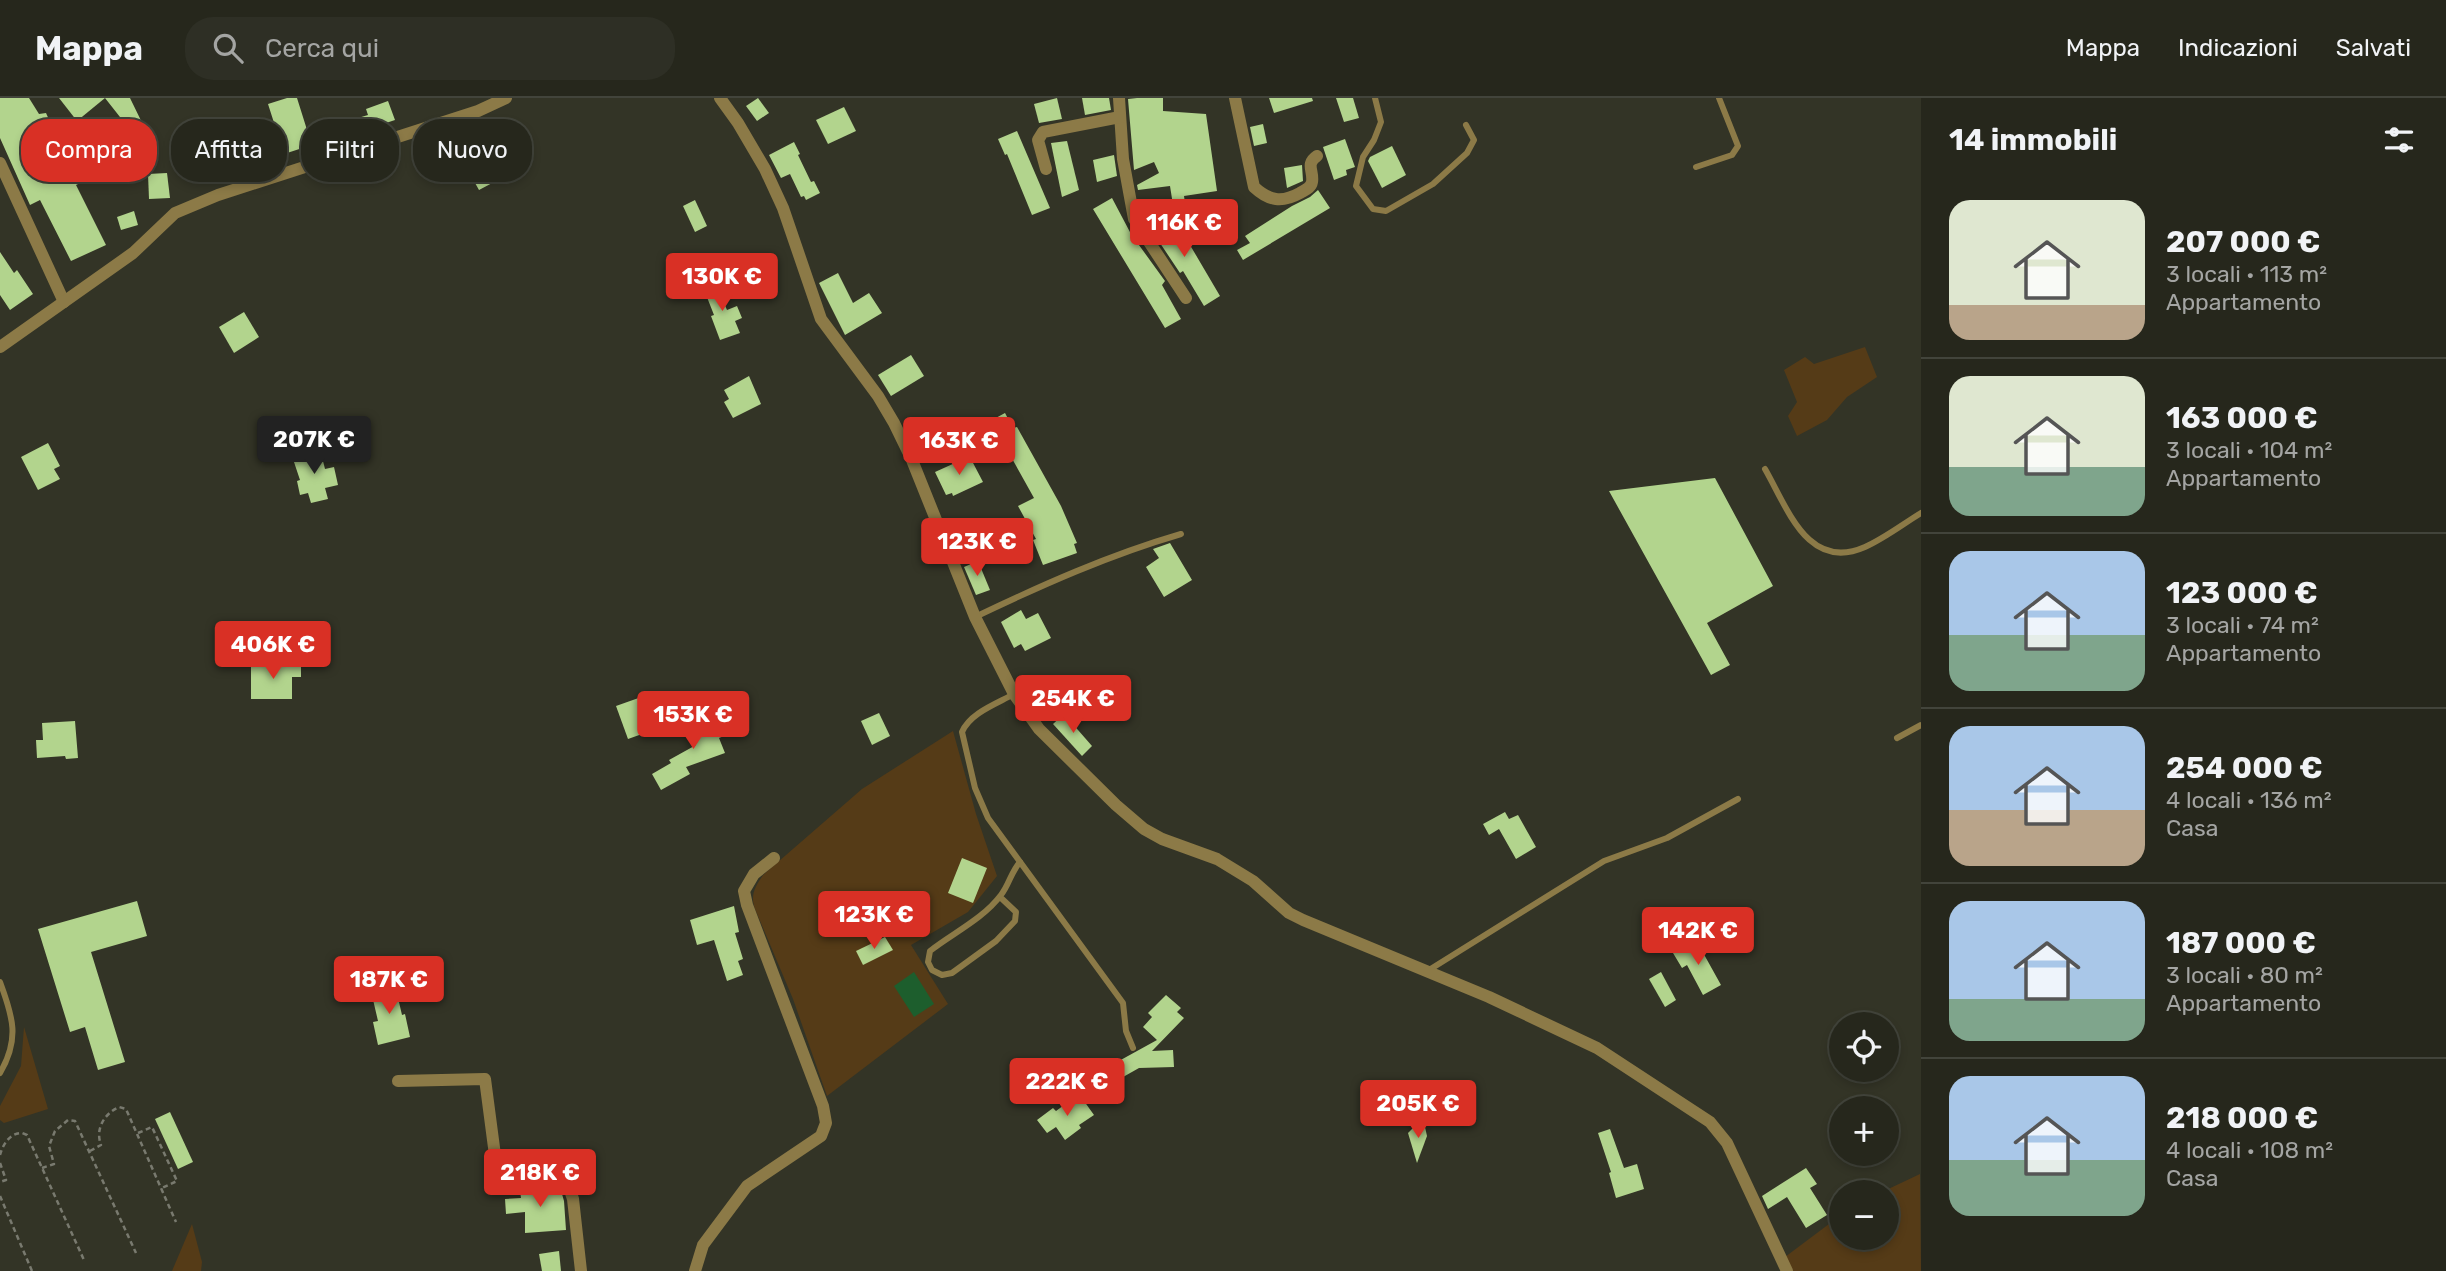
<!DOCTYPE html>
<html lang="it">
<meta charset="utf-8">
<style>
:root{--surface:#26271c;--page:#2e2f25;--text:#f1f3f6;--muted:#a4a5a3;--line:#42443b;--accent:#d93025}
body{margin:0;font-family:Rubik,sans-serif;background:var(--page);color:var(--text);height:100vh;display:flex;flex-direction:column;font-size:26px;white-space:nowrap}
*{box-sizing:border-box;margin:0}
p{font-size:23px;color:var(--muted)}
.icon{flex:none;width:38px;height:38px;fill:none;stroke:currentColor;stroke-width:2;stroke-linecap:round;stroke-linejoin:round}
.map{position:relative;flex:1;overflow:hidden}
.side{display:flex;flex-direction:column;background:var(--surface);width:525px}
.side>*{flex:none}
.guide{position:absolute;left:21px;top:21px;width:665px;height:63px;display:flex;gap:14px}
.fabs{position:absolute;left:1829px;top:914px;display:grid;gap:14px}
.fabs a{display:grid;place-items:center;width:70px;height:70px;border-radius:50%;background:var(--surface);box-shadow:0 4px 10px #0003,0 0 0 2px var(--line);font-size:35px}
.price{position:absolute;translate:-50% -60px;padding:0 16px;border-radius:7px;background:var(--accent);color:#fff;font-size:23px;line-height:46px;filter:drop-shadow(0 2px 4px #0008)}
.price::after{content:'';position:absolute;left:50%;top:42px;width:21px;height:16px;margin-left:-10px;background:inherit;clip-path:polygon(0 0,100% 0,50% 100%)}
.price.selected{background:#222;color:#fff}
ul{padding:0;list-style:none}
li{display:flex;align-items:center;gap:21px;height:175px;padding:0 28px}
li+li{border-top:2px solid var(--line)}
li span{display:grid;place-items:center;flex:none;width:196px;height:140px;border-radius:21px;color:#555}
li>.icon{margin-inline-start:auto}
span .icon{width:84px;height:84px;fill:#fffc;stroke-width:1}
li b{font-size:30px}
h2{display:flex;justify-content:space-between;align-items:center;height:84px;padding:0 28px;font-size:30px}
.tag{padding:0 24px;border-radius:28px;background:var(--surface);box-shadow:0 4px 10px #0003,0 0 0 2px var(--line);font-size:24px;line-height:63px}
.tag.selected{background:var(--accent);color:#fff}
header{display:flex;align-items:center;gap:42px;box-sizing:border-box;height:98px;padding:0 35px;background:var(--surface);border-bottom:2px solid var(--line)}
header strong{font-size:33px}
nav{display:flex;gap:38px;margin-inline-start:auto;font-size:24px}
.search{width:490px;height:63px;background:var(--page);display:flex;align-items:center;gap:18px;box-sizing:border-box;padding:0 24px;border-radius:28px;color:var(--muted);font-size:26px}
main{display:flex;flex:1;min-height:0}
.map>svg:first-child{display:block}
</style>
<header>
<strong>Mappa</strong>
<div class="search"><svg class="icon" aria-label="search" viewBox="0 0 24 24"><circle cx="10" cy="10" r="6"/><path d="M15 15l6 6"/></svg>Cerca qui</div>
<nav><a>Mappa</a><a>Indicazioni</a><a>Salvati</a></nav>
</header>
<main>
<div class="map">
<svg width="1921" height="1173" viewBox="0 0 1921 1173">
<rect width="100%" height="100%" fill="#333426"/>
<g fill="#553b17">
<path d="M1865,249L1877,279L1847,299L1827,322L1797,338L1788,318L1797,304L1784,272L1805,259L1814,266Z"/>
<path d="M953,633L976,716L997,778L968,814L911,847L948,906L827,998L793,901L755,811C750,797 755,789 763,777L862,691Z"/>
<path d="M24,929L48,1011L4,1025L0,1022V1008L21,968Z"/>
<path d="M1920,1076L1921,1173H1793L1785,1159L1841,1117V1139H1886V1094H1882Z"/>
<path d="M192,1126L202,1164L201,1173H172Z"/>
</g>
<path fill="#1d5e2d" d="M914,874L934,906L914,919L894,888Z"/>
<g fill="#b2d48d">
<path d="M0,0H29L39,16L46,15L78,86L76,87L106,147L71,163L40,102L30,107L0,40Z"/>
<path d="M59,0H105L77,23Z"/>
<path d="M105,0H130L149,39L145,41L150,54L115,64L107,43L131,33Z"/>
<path d="M287,0H297L308,35L368,17L366,11L388,3L395,22L356,35L358,40L329,48L327,42L284,56L268,6Z"/>
<path d="M758,0L769,15L757,23L746,8Z"/>
<path d="M1057,0L1062,21L1039,25L1034,6Z"/>
<path d="M1082,0H1109L1111,12L1085,17Z"/>
<path d="M1137,0H1163V13L1206,16L1217,93L1184,98L1185,105L1173,107L1170,88L1138,92L1137,87L1159,75L1154,64L1134,72L1128,1Z"/>
<path d="M1269,0H1312L1313,3L1274,15Z"/>
<path d="M1336,0H1353L1359,20L1344,24Z"/>
<path d="M844,9L856,33L828,46L816,22Z"/>
<path d="M1263,26L1267,45L1254,48L1250,29Z"/>
<path d="M1017,33L1050,110L1032,117L1007,56L1005,57L998,41Z"/>
<path d="M1345,41L1355,69L1346,72L1347,77L1334,82L1323,49Z"/>
<path d="M1067,43L1079,92L1062,99L1051,45Z"/>
<path d="M794,44L800,56L798,57L811,84L814,83L820,95L806,102L804,98L801,99L790,76L781,80L769,57Z"/>
<path d="M483,47L493,67L488,69L496,83L479,92L470,76L461,81L455,69L467,62L465,57Z"/>
<path d="M1392,48L1406,77L1382,90L1368,63L1370,59Z"/>
<path d="M1114,57L1117,78L1097,84L1093,62Z"/>
<path d="M1302,67L1303,83L1287,90L1284,70Z"/>
<path d="M167,75L170,100L149,101L148,76Z"/>
<path d="M1318,92L1330,110L1243,162L1237,152L1250,145L1245,138L1292,108L1310,99Z"/>
<path d="M1112,100L1131,136L1165,183L1162,187L1181,221L1165,230L1093,111Z"/>
<path d="M695,102L707,128L695,134L683,108Z"/>
<path d="M134,113L138,127L121,132L117,119Z"/>
<path d="M1167,116L1186,150L1190,147L1220,198L1204,208L1183,173L1180,175L1148,127Z"/>
<path d="M0,154L14,175L17,172L33,196L10,212L0,197Z"/>
<path d="M838,175L853,205L869,195L882,215L845,237L819,185Z"/>
<path d="M715,184L727,212L737,208L742,220L735,223L740,235L720,242L711,218L714,217L703,189Z"/>
<path d="M244,214L259,239L234,255L219,229Z"/>
<path d="M911,257L924,278L891,298L878,277Z"/>
<path d="M749,278L761,306L733,320L724,304L729,301L724,292Z"/>
<path d="M1005,315L1013,330L1017,329L1061,408L1077,445L1074,446L1077,455L1043,467L1033,442L1036,441L1018,408L1034,400L1010,357L1000,362L979,329Z"/>
<path d="M48,345L60,368L54,371L60,381L38,392L21,359Z"/>
<path d="M320,351L325,371L334,369L338,387L325,390L328,401L311,405L308,395L300,397L297,383L300,382L292,358Z"/>
<path d="M966,360L968,365L972,363L983,384L953,398L952,395L946,397L935,374Z"/>
<path d="M1715,380L1773,488L1707,525L1730,567L1711,577L1609,393Z"/>
<path d="M1170,445L1192,482L1164,499L1146,469L1159,460L1153,451Z"/>
<path d="M978,463L990,492L976,497L964,469Z"/>
<path d="M1021,512L1026,521L1038,515L1051,540L1025,553L1021,546L1014,550L1001,524Z"/>
<path d="M251,566H301V579H292V601H251Z"/>
<path d="M1036,581L1045,593L1030,604L1021,591Z"/>
<path d="M647,597L659,630L628,641L616,608Z"/>
<path d="M711,615L714,625L719,623L724,638L719,640L725,655L686,669L690,676L661,692L652,676L671,665L669,662L696,647L687,624Z"/>
<path d="M879,615L890,638L872,647L861,623Z"/>
<path d="M1064,616L1092,648L1082,658L1053,626Z"/>
<path d="M75,623L78,660L66,661L65,658L37,660L36,642H43L42,625Z"/>
<path d="M1505,714L1509,721L1518,717L1536,749L1516,761L1499,731L1489,737L1483,726Z"/>
<path d="M962,760L987,770L973,805L948,795Z"/>
<path d="M137,803L147,838L91,854L125,964L98,972L85,929L70,934L38,831Z"/>
<path d="M734,808L739,834L735,835L743,861L738,863L743,877L727,883L714,842L697,847L690,822Z"/>
<path d="M885,839L893,852L863,867L856,853Z"/>
<path d="M1696,842L1721,887L1703,897L1687,867L1682,870L1673,855Z"/>
<path d="M1661,874L1676,902L1665,909L1649,881Z"/>
<path d="M395,887L402,917L405,916L410,939L378,947L373,924L378,923L371,893Z"/>
<path d="M1166,897L1181,910L1177,914L1184,920L1152,953L1173,952L1174,969L1139,970L1116,983L1108,969L1157,942L1143,929L1152,919L1148,915Z"/>
<path d="M1448,983L1472,987L1465,1022L1441,1018Z"/>
<path d="M1079,996L1094,1017L1079,1027L1081,1030L1065,1042L1056,1029L1047,1035L1037,1022L1053,1010L1056,1013Z"/>
<path d="M170,1014L193,1064L178,1071L155,1021Z"/>
<path d="M1417,1026L1425,1029L1427,1038L1417,1065L1408,1035Z"/>
<path d="M1610,1031L1624,1070L1637,1066L1644,1091L1616,1100L1609,1075L1611,1074L1598,1035Z"/>
<path d="M1806,1070L1817,1086L1810,1090L1827,1117L1806,1130L1787,1099L1768,1111L1762,1098Z"/>
<path d="M560,1089L564,1103L566,1132L525,1135V1114L506,1116L505,1101L521,1100L520,1092Z"/>
<path d="M559,1153L561,1173H542L539,1156Z"/>
</g>
<g fill="none" stroke-linecap="round" stroke-linejoin="round">
<g stroke="#797a6f" stroke-width="2.5" stroke-dasharray="5 3.5" stroke-linecap="butt">
<path d="M138,1035L152,1029L177,1083L162,1090"/>
<path d="M90,1053L101,1047C95,1031 104,1016 119,1009L126,1011L176,1124"/>
<path d="M0,1057C3,1046 10,1035 22,1035L27,1037L84,1162"/>
<path d="M0,1065L6,1082L0,1084"/>
<path d="M42,1070L54,1066L49,1048L55,1033L68,1022L75,1023L136,1155"/>
<path d="M0,1098L32,1173"/>
</g>
<g stroke="#8c7a47" stroke-width="6">
<path d="M1375,0L1381,24L1374,42L1363,59L1356,88L1373,111L1386,113L1433,86L1467,55L1474,42L1466,27"/>
<path d="M1696,69L1732,57L1738,48L1719,0"/>
<path d="M1765,371C1788,411 1808,474 1865,449C1885,440 1903,426 1921,415"/>
<path d="M975,519C1042,487 1109,457 1181,436"/>
<path d="M1014,596C996,606 970,615 962,634L975,690L988,720L1123,905L1126,933L1133,950"/>
<path d="M1897,640L1921,627"/>
<path d="M1000,799L1016,814L1015,823L996,843L952,875L942,877L932,872L928,864L930,853C953,835 983,821 1001,797C1009,787 1011,774 1020,764"/>
<path d="M1429,872L1604,763L1667,740L1738,701"/>
<path d="M0,884C13,919 20,941 0,975"/>
</g>
<g stroke="#8c7a47" stroke-width="12">
<path d="M720,0L738,25L765,71L783,110L821,221L878,298L894,325L912,362L975,519L1014,596L1039,631L1116,707L1144,731L1162,741L1217,761L1253,783L1289,815L1303,822L1489,899L1597,950L1710,1024L1727,1045L1787,1173"/>
<path d="M1119,0L1123,61L1134,121L1186,200"/>
<path d="M1235,0L1254,89C1269,103 1282,105 1300,95C1305,92 1311,90 1312,84C1314,73 1305,66 1317,58"/>
<path d="M0,65L64,204"/>
<path d="M1046,71L1038,42L1043,34L1120,19"/>
<path d="M0,249L133,155L175,115L218,97L478,13L506,0"/>
<path d="M398,983L485,981L498,1080L502,1084L566,1080L573,1101L581,1173"/>
<path d="M695,1173L703,1147L747,1088L821,1038L826,1025L823,1008L747,807L744,793L754,776L774,760"/>
</g>
</g>
</svg>
<div class="fabs">
<a><svg class="icon" aria-label="locate" viewBox="0 0 24 24"><circle cx="12" cy="12" r="6"/><path d="M12 2v4M12 18v4M2 12h4M18 12h4"/></svg></a>
<a>+</a>
<a>−</a>
</div>
<b class="price" style="left:1184px;top:161px">116K €</b>
<b class="price" style="left:722px;top:215px">130K €</b>
<b class="price selected" style="left:314px;top:378px">207K €</b>
<b class="price" style="left:959px;top:379px">163K €</b>
<b class="price" style="left:977px;top:480px">123K €</b>
<b class="price" style="left:273px;top:583px">406K €</b>
<b class="price" style="left:1073px;top:637px">254K €</b>
<b class="price" style="left:693px;top:653px">153K €</b>
<b class="price" style="left:874px;top:853px">123K €</b>
<b class="price" style="left:1698px;top:869px">142K €</b>
<b class="price" style="left:389px;top:918px">187K €</b>
<b class="price" style="left:1067px;top:1020px">222K €</b>
<b class="price" style="left:1418px;top:1042px">205K €</b>
<b class="price" style="left:540px;top:1111px">218K €</b>
<div class="guide">
<a class="tag selected">Compra</a>
<a class="tag">Affitta</a>
<a class="tag">Filtri</a>
<a class="tag">Nuovo</a>
</div>
</div>
<section class="side">
<h2>14 immobili<svg class="icon" aria-label="filters" viewBox="0 0 24 24"><path d="M4 7h16M4 17h16"/><circle cx="9" cy="7" r="2"/><circle cx="15" cy="17" r="2"/></svg></h2>
<ul>
<li><span style="background:linear-gradient(#dfe7d0 75%,#b9a48a 0)"><svg class="icon" aria-label="home" viewBox="0 0 24 24"><path d="M3 11l9-7 9 7M6 9v11h12V9"/></svg></span><div><b>207 000 €</b><p>3 locali · 113 m²</p><p>Appartamento</p></div></li>
<li><span style="background:linear-gradient(#dfe7d0 65%,#7fa58c 0)"><svg class="icon" aria-label="home" viewBox="0 0 24 24"><path d="M3 11l9-7 9 7M6 9v11h12V9"/></svg></span><div><b>163 000 €</b><p>3 locali · 104 m²</p><p>Appartamento</p></div></li>
<li><span style="background:linear-gradient(#a9c7e8 60%,#7fa58c 0)"><svg class="icon" aria-label="home" viewBox="0 0 24 24"><path d="M3 11l9-7 9 7M6 9v11h12V9"/></svg></span><div><b>123 000 €</b><p>3 locali · 74 m²</p><p>Appartamento</p></div></li>
<li><span style="background:linear-gradient(#a9c7e8 60%,#b9a48a 0)"><svg class="icon" aria-label="home" viewBox="0 0 24 24"><path d="M3 11l9-7 9 7M6 9v11h12V9"/></svg></span><div><b>254 000 €</b><p>4 locali · 136 m²</p><p>Casa</p></div></li>
<li><span style="background:linear-gradient(#a9c7e8 70%,#7fa58c 0)"><svg class="icon" aria-label="home" viewBox="0 0 24 24"><path d="M3 11l9-7 9 7M6 9v11h12V9"/></svg></span><div><b>187 000 €</b><p>3 locali · 80 m²</p><p>Appartamento</p></div></li>
<li><span style="background:linear-gradient(#a9c7e8 60%,#7fa58c 0)"><svg class="icon" aria-label="home" viewBox="0 0 24 24"><path d="M3 11l9-7 9 7M6 9v11h12V9"/></svg></span><div><b>218 000 €</b><p>4 locali · 108 m²</p><p>Casa</p></div></li>
</ul>
</section>
</main>
